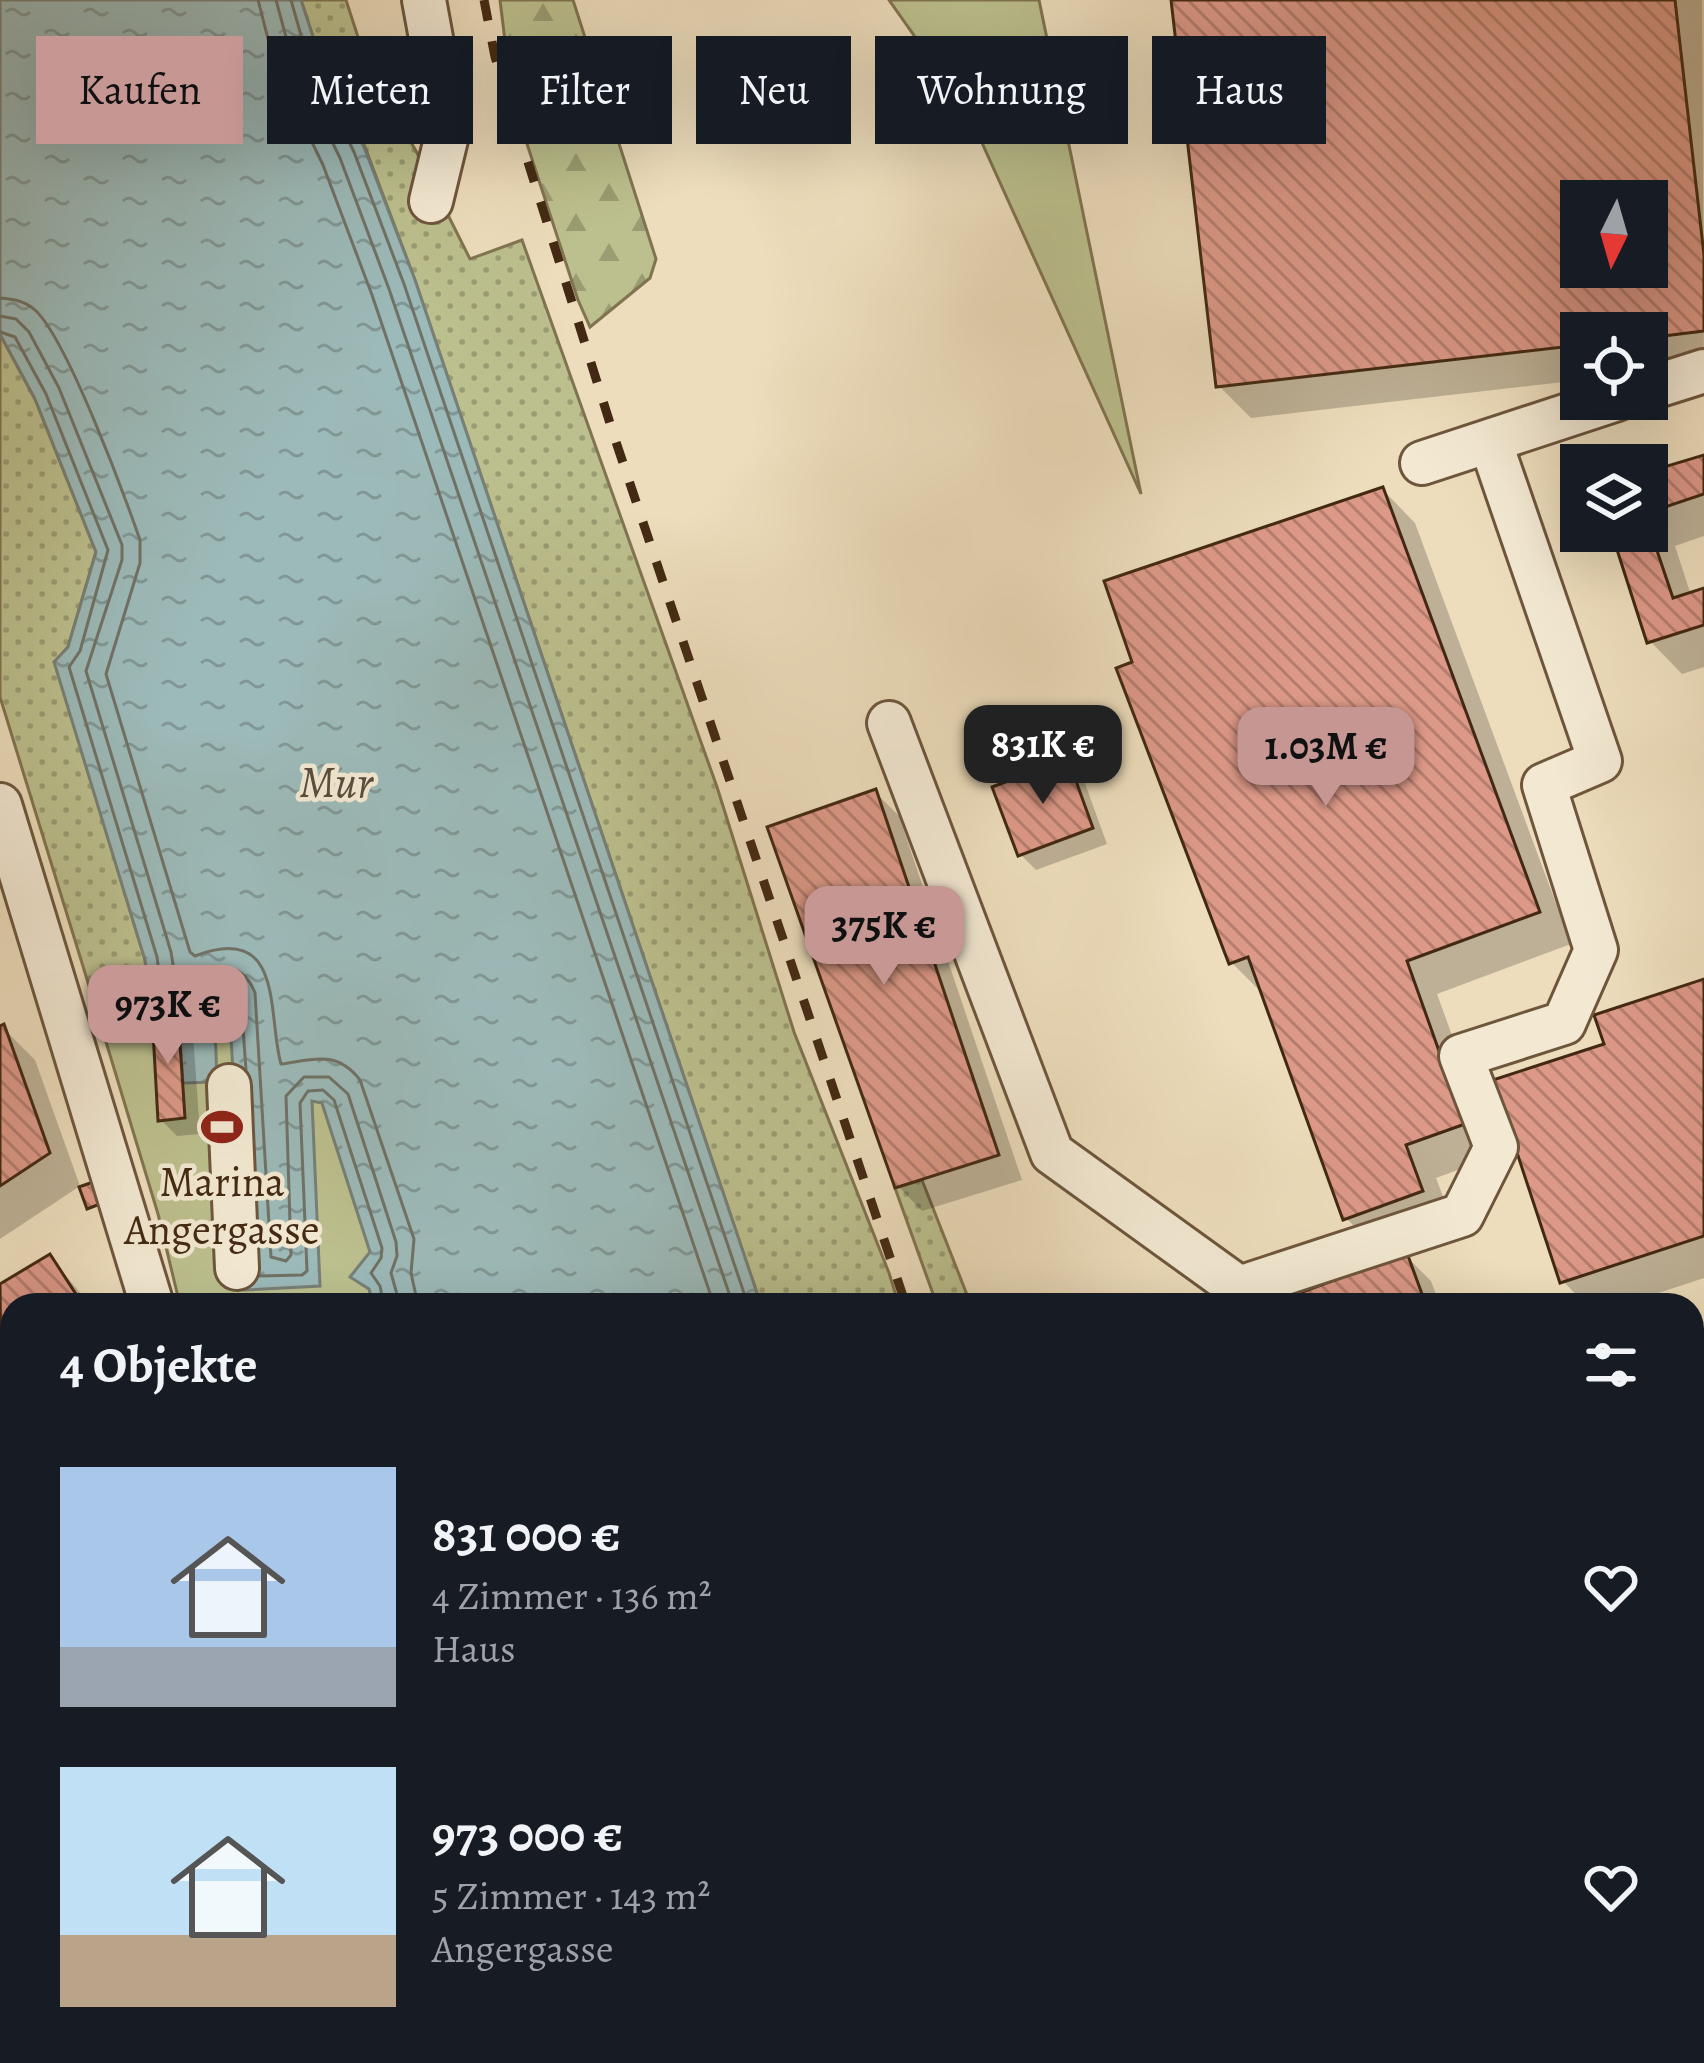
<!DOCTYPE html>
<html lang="de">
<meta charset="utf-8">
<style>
:root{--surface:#171b24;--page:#242831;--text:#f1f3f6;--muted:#9ea1a6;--accent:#c59692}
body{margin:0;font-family:Alegreya,serif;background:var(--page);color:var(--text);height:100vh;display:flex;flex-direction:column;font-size:45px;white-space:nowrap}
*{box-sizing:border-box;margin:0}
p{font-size:39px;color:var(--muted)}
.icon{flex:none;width:66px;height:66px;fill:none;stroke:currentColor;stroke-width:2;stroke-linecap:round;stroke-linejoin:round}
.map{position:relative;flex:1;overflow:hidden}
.details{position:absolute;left:0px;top:1293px;width:1704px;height:771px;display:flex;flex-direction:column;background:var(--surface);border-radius:36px 36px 0 0;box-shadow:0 12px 48px #0002}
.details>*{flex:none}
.guide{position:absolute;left:36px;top:36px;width:1632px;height:108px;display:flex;gap:24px}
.needle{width:78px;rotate:185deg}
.buttons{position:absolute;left:1560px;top:180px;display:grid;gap:24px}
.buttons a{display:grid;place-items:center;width:108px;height:108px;border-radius:0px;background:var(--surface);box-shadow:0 12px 48px #0002;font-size:60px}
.price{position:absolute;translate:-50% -102px;padding:0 27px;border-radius:24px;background:var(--accent);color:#111;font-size:39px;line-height:78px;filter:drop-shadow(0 3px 6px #0008)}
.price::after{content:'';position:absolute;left:50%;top:72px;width:36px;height:27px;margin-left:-18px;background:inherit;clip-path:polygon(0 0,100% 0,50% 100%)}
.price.on{background:#222;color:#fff}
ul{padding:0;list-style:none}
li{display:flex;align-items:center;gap:36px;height:300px;padding:0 60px}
li span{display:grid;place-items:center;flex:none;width:336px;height:240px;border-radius:0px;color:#555}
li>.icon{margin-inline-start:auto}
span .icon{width:144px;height:144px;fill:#fffc;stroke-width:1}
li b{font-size:51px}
h2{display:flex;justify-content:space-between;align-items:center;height:144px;padding:0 60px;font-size:51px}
.tag{padding:0 42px;border-radius:0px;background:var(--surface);box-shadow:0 12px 48px #0002;font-size:42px;line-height:108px}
.tag.on{background:var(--accent);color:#111}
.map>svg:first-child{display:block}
</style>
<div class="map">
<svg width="1704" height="2063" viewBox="0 0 1704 2063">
<defs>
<pattern id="forest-firs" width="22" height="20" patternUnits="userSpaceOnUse" patternTransform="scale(3)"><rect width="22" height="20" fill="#bcc08e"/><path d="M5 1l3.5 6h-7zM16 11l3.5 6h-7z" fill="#9a9c73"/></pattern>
<pattern id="park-dots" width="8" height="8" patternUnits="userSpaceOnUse" patternTransform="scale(3)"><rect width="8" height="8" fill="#bcc08e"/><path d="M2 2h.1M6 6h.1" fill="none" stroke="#9a9c73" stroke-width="1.8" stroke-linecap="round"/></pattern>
<pattern id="water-ripples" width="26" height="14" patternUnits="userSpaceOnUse" patternTransform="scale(3)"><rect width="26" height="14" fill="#9cbab9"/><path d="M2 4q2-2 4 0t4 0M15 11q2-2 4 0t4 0" fill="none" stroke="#819795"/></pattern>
<pattern id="building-back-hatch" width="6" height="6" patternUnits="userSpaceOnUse" patternTransform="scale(3)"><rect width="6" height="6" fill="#d98"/><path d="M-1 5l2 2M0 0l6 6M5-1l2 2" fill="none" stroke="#b57d6e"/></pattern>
</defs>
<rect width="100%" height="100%" fill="#edddbc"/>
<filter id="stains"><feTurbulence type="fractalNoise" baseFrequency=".00167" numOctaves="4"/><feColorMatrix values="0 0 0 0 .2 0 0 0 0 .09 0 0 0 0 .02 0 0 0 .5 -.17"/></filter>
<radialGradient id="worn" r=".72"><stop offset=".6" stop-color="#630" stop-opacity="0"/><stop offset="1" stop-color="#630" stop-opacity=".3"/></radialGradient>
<g fill="#bcc08e" stroke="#807450" stroke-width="3">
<path d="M889,0H1039L1141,494L968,112Z"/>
<path d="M221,994H227L322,1102L371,1252L369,1289L374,1305H180L158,1214L94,1002L152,1013Z"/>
<path d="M1692,1660H1704V1749L1692,1751Z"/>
</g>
<path fill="url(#forest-firs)" stroke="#807450" stroke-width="3" d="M500,0H573L656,259L650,278L590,327L578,300L512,98Z"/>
<g fill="url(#park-dots)" stroke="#807450" stroke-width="3">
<path d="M301,0H346L368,68L416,151L470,259L522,240L717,787L794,1032L889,1273L899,1305H761L415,280L365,147L317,49Z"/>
<path d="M0,334L35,399L96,552L68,647L55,662L145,960L152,1013L94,1002L0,697Z"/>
<path d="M922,1180L971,1305H937L895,1188Z"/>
<path d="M0,1806L12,1832V2052H112L117,2063H0Z"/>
<path d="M1036,2052H1139L1143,2063H1040Z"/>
</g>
<g fill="url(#water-ripples)" stroke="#788077" stroke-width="3">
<path d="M0,0H301L317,49L364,147L415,280L761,1305H374L369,1289L350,1277L370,1252L322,1103L312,1101L320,1286L245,1290L229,1001L226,994L214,998L217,1082L183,1083L178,1014L152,1013L145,960L54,662L68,647L96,552L35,399L0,334Z"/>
<path d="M654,2052H1036L1040,2063H659Z"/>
</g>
<g fill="#0003" fill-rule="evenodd">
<path d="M1174,0H1702L1704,366L1647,373V333H1581V380L1251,418L1219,386ZM1581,201H1647V267H1581Z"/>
<path d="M1704,458V536L1675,546L1691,595L1704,591V667L1682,674L1650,641L1614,531H1647V475Z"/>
<path d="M1383,490L1415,523L1571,944L1437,994L1496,1156L1436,1178L1453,1223L1378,1250L1346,1218L1265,996L1231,962L1135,664Z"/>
<path d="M1067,762L1083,778L1107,844L1036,870L1020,854Z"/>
<path d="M875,792L899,816L1022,1180L922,1211L898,1186Z"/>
<path d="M1704,982V1278L1622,1305H1586L1563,1281L1608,1046Z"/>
<path d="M177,1017L193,1033L200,1134L177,1136L161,1120Z"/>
<path d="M3,1028L35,1060L80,1186L0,1239V1029Z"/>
<path d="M1406,1256L1431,1281L1440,1305H1276Z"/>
<path d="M50,1258L91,1305H12V1410L6,1414L12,1423L0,1430V1287Z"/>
<path d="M0,1438L12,1458V1576L0,1564Z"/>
<path d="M214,2052H309L315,2063H220Z"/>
</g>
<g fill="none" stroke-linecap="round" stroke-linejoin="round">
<g stroke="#707266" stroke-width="3">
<path d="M258,0L275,66L323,165L372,295L714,1305"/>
<path d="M276,0L292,59L340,158L389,289L733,1305"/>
<path d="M291,0L306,53L354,152L404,284L748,1305"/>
<path d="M0,298C13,299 25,301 35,310C67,339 124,494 140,540V563L106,674L190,952L195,956C285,921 267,1015 281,1064C312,1060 336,1049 360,1080L414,1239L411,1273L418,1305"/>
<path d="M0,316L16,319L29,332L59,388L122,545V560L86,671L171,952L176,983L187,988C209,964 241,957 255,993L271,1257L286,1261L291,1255L286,1096L304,1077H329L348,1094L396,1242L397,1256L391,1273L400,1305"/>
<path d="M0,332L15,337L46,394L108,550L80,651L69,667L157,957L162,997L186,1006L192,1028L198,1031L203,1026L206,990L219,982L234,986L241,1000L246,1070"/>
<path d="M259,1276L302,1275L307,1271L300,1103L308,1091L323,1090L334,1100L382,1248L381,1258L371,1273L380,1286L384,1305"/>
</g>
</g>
<g fill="url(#building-back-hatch)" stroke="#432913" stroke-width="3" fill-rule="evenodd">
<path d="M1171,0H1675L1704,255V331L1647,338V333H1581V345L1216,387ZM1581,201H1647V267H1581Z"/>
<path d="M1704,455V494L1647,513V472Z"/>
<path d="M1383,487L1540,912L1407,961L1465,1124L1406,1145L1423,1191L1343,1220L1248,957L1229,964L1116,668L1132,662L1104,581Z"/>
<path d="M1647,521L1673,598L1704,588V625L1647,643L1611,531H1647Z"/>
<path d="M1068,759L1093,828L1018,856L992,787Z"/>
<path d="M876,789L999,1155L895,1188L767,827Z"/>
<path d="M1704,979V1236L1560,1283L1493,1080L1604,1044L1594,1015Z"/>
<path d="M152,1013L178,1014L185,1118L158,1121Z"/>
<path d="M4,1024L50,1153L0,1186V1026Z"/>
<path d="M93,1182L100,1204L87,1209L79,1187Z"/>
<path d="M1407,1253L1426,1305H1268Z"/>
<path d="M50,1254L83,1305H12V1371L1,1378L0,1284Z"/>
<path d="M0,1456L12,1477V1532L0,1539Z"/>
<path d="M210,2052H288L293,2063H217Z"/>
</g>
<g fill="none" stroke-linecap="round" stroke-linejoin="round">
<g stroke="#6e563d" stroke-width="48">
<g id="minor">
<path d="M424,0L448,131L431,201"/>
<path d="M1647,389L1704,371"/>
<path d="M1422,463L1617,399"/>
<path d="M889,723L1052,1153L1239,1288L1462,1215L1496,1147L1461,1056L1564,1023L1596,950L1544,785L1600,761L1490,441"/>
<path d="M0,805L152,1305"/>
<path d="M229,1086L237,1268"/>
<path d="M0,1581L12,1575"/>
<path d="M1692,1646L1704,1645"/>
<path d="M0,1754L12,1781"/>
<path d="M1692,1767L1704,1765"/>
<path d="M138,2052L145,2063"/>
<path d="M1432,2052L1435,2063"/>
</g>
</g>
<use href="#minor" stroke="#f3e9d3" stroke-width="42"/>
<g stroke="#432913" stroke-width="9" stroke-dasharray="21 21" stroke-linecap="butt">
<path d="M484,0L495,57L614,436L906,1305"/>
<path d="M1157,2052L1161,2063"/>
</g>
</g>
<defs>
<g id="stadium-bare" transform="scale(3.24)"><path d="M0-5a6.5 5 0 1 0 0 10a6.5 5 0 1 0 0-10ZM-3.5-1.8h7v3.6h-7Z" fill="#8f2418" stroke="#f3e9d3" stroke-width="2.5" paint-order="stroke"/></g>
</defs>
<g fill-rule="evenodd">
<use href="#stadium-bare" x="222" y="1127"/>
</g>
<g text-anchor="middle" stroke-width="9" stroke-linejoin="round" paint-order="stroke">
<g font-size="42" fill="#432913" stroke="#f3e9d3">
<text x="222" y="1196">Marina<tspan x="222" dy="48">Angergasse</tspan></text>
</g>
<g font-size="45" font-style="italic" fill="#594d3c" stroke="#f3e9d3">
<text x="336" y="797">Mur</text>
</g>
</g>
<rect width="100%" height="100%" filter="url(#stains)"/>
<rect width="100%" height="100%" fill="url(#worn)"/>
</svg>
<div class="buttons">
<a><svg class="needle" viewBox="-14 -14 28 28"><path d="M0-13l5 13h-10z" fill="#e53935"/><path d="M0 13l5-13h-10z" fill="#9ea1a6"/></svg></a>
<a><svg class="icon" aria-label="locate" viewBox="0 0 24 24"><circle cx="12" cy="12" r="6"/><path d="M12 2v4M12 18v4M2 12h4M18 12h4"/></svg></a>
<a><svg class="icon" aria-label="layers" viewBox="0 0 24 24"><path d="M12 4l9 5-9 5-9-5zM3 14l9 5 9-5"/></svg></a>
</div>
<b class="price on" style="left:1043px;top:807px">831K €</b>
<b class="price" style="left:1326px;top:809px">1.03M €</b>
<b class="price" style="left:884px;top:988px">375K €</b>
<b class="price" style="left:168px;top:1067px">973K €</b>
<div class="guide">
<a class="tag on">Kaufen</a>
<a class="tag">Mieten</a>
<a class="tag">Filter</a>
<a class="tag">Neu</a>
<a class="tag">Wohnung</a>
<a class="tag">Haus</a>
</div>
<section class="details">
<h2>4 Objekte<svg class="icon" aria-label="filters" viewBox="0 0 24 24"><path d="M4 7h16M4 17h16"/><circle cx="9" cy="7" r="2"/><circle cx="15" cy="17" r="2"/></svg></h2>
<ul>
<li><span style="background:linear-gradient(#a9c7e8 75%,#9aa5b1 0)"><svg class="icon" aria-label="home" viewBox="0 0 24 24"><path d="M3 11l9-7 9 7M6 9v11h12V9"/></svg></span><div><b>831 000 €</b><p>4 Zimmer · 136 m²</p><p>Haus</p></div><svg class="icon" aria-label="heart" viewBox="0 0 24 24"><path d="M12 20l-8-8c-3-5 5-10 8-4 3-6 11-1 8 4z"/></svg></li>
<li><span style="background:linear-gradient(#bfe0f5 70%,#b9a48a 0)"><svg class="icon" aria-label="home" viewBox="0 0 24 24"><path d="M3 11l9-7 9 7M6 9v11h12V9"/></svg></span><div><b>973 000 €</b><p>5 Zimmer · 143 m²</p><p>Angergasse</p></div><svg class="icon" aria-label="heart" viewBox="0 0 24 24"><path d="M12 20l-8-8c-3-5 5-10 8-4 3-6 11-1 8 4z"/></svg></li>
</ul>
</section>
</div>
